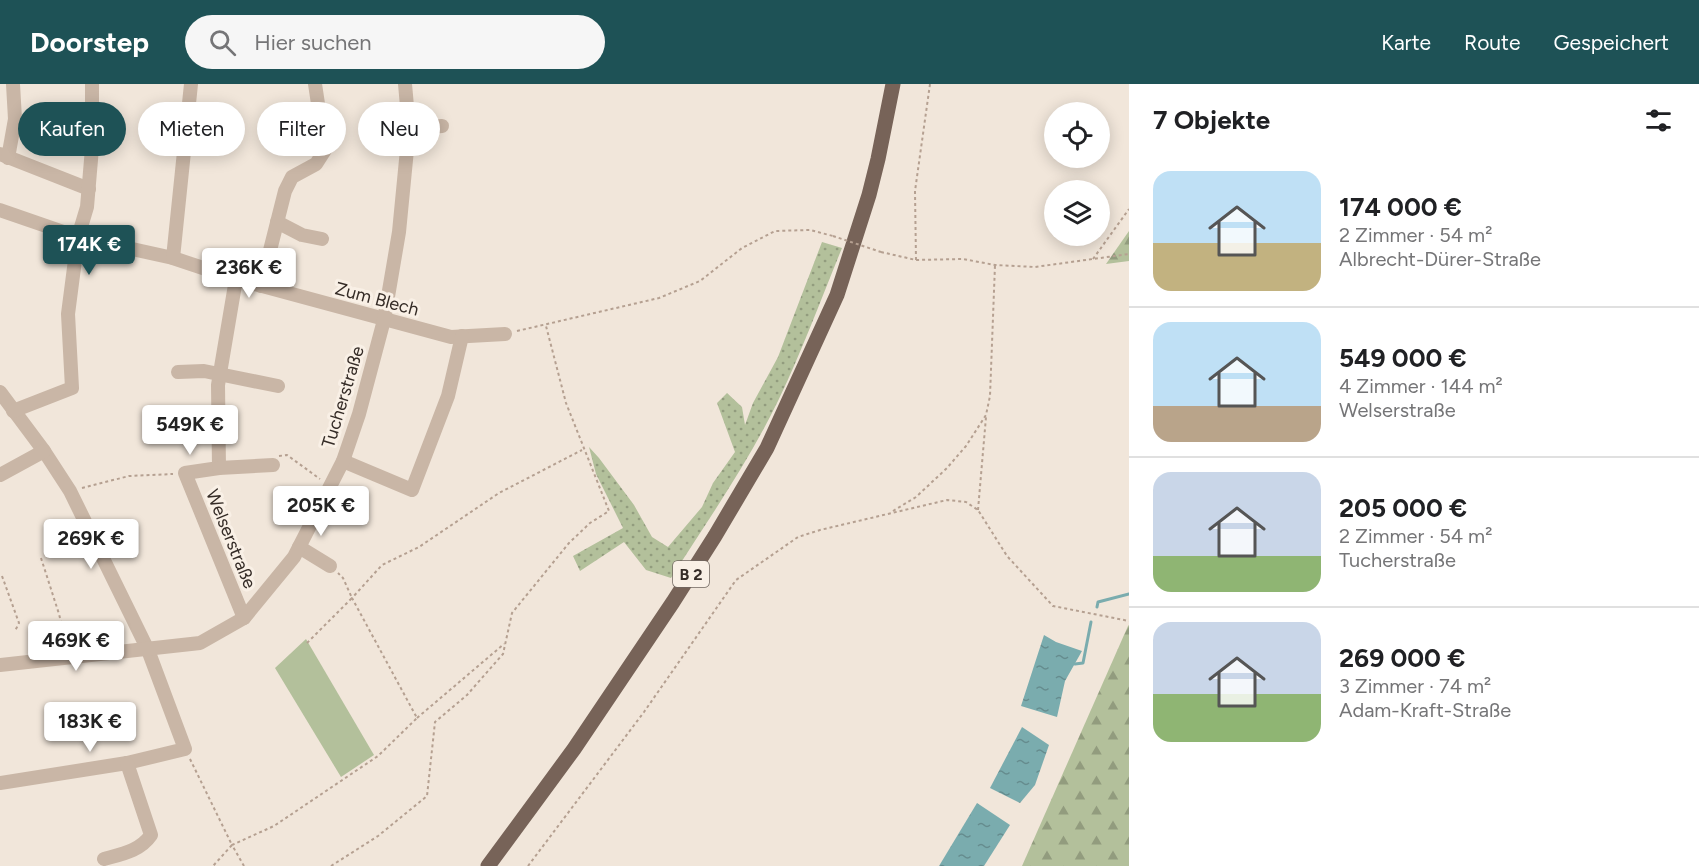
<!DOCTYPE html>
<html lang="de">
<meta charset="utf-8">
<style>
:root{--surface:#fff;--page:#f6f6f6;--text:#202124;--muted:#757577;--line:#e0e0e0;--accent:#1e5256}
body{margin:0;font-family:Figtree,sans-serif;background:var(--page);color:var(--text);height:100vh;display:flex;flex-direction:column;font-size:22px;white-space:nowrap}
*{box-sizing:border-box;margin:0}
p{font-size:20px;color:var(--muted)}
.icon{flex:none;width:33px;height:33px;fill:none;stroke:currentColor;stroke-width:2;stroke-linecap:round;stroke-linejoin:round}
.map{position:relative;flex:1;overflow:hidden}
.drawer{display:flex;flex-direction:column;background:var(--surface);width:570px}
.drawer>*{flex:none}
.top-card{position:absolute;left:18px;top:18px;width:570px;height:54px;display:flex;gap:12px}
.fabs{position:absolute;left:1044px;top:18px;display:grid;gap:12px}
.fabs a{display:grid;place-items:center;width:66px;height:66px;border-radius:50%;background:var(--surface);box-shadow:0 3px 15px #0003;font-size:30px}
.price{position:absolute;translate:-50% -51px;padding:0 14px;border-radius:6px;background:#fff;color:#222;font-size:20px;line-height:39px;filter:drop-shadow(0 2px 3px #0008)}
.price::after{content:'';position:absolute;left:50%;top:36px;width:18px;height:14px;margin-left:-9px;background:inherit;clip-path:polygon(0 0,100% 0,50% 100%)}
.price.selected{background:var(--accent);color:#fff}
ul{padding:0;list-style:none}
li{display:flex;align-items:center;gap:18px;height:150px;padding:0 24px}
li+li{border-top:2px solid var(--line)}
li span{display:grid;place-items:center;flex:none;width:168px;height:120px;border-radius:18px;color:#555}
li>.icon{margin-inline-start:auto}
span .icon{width:72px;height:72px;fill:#fffc;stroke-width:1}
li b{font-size:26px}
h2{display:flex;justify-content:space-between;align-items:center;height:72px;padding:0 24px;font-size:26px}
.chip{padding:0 21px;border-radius:27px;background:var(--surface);box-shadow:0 3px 15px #0003;font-size:21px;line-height:54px}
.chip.selected{background:var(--accent);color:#fff}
header{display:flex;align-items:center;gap:36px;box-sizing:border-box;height:84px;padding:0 30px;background:var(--accent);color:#fff}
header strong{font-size:28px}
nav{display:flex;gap:33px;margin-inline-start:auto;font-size:21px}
.search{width:420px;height:54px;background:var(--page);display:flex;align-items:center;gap:15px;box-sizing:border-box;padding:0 21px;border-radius:33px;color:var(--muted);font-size:22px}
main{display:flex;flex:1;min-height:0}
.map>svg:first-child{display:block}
</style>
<header>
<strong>Doorstep</strong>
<div class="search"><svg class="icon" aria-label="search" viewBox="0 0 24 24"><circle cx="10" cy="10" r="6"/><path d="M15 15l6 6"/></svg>Hier suchen</div>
<nav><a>Karte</a><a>Route</a><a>Gespeichert</a></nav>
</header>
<main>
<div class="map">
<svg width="1129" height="782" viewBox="0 0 1129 782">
<defs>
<pattern id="grass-dots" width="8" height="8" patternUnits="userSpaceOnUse" patternTransform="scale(1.5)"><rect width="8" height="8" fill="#b3c09b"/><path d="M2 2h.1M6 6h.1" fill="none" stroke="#929c7e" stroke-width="1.8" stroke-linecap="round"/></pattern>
<pattern id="forest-firs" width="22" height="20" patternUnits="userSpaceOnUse" patternTransform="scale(1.5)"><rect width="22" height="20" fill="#b3c09b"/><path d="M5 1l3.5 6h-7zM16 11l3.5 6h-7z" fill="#929c7e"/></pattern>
<pattern id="water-ripples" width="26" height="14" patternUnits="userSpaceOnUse" patternTransform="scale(1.5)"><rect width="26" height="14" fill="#7aacae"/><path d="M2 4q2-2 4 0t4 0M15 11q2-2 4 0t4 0" fill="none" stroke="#658c8e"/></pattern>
</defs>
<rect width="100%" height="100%" fill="#f1e6da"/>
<path fill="url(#grass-dots)" d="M822,158L842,164C821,215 802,267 778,317C748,379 708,436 671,494L646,486L624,458L580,487L573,472L623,444L596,390L589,363L599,374L634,421L652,453L668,463L702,423L713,399L735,368L717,319L727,309L742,323L745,341L753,319L778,273Z"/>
<g fill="url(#forest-firs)">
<path d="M1129,147V177L1106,180Z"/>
<path d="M1129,541V782H1022L1128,542Z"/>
</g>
<path fill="#b3c09b" d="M306,555L374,671L341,693L275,584Z"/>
<g fill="url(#water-ripples)">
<path d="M1044,551L1056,558L1082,567L1065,597L1057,633L1021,622Z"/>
<path d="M1022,643L1049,661L1035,701L1020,719L990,704Z"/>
<path d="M977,719L1010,741L984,782H939Z"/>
</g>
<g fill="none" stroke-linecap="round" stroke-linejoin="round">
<g stroke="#7aacae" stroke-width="3">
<path d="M1097,523L1098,518L1129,510"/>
<path d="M1075,580L1083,579L1091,538"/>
</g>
<g stroke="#b5a091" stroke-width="2" stroke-dasharray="3 3" stroke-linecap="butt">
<path d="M881,168L916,176L963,175L995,181L1035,183L1129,170"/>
<path d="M1093,175L1129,125"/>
<path d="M916,176L915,107L930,0"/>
<path d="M517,247L659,214L700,197L742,164L775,147L810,146L833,152"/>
<path d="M279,372L287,371L320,395"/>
<path d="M82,404L129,392L173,390"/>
<path d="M978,426L986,333"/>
<path d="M893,427L916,413L947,384L966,362L986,331L990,312L995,181"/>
<path d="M41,474L59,530L67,562"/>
<path d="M2,492L19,539L15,547"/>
<path d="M307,559L352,514L343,494L338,489"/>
<path d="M417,634L504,560"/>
<path d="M190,675L232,761L213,782"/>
<path d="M244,782L232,761L274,742L378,672L417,634L352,514L382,481L419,463L499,409L582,366"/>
<path d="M331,782L378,752L427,712L435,638L467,611L503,570L512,529L569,459L590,439L609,427L566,319L546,242"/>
<path d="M528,782L644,628L736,496L798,453L820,446L947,416L966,418L978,426L1007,472L1053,522L1129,537"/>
</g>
<g stroke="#c9b6a6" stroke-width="14">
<path d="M409,45L442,42"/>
<path d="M0,70L89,105"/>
<path d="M8,74L15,35L13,0"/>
<path d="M0,126L78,153L173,174L236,195L451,253L505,250"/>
<path d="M277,138L302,151L322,155"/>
<path d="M173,174L191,0"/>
<path d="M236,195L218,301L219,384L185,389L244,534"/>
<path d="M261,202L285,107L292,93L316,80L325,66L315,0"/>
<path d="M178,288L204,287L278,302"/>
<path d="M0,308L44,367L70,407L148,566L185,665L127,679L0,699"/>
<path d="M13,327L72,304L68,230L78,153L87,123L92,64V0"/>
<path d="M343,377L412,406L448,312L462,252"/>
<path d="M219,384L273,381"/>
<path d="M0,391L44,367"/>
<path d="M299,463L330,482"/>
<path d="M0,581L200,559L244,534L294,473L343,377L359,330L384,236L399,148L409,45L405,0"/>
<path d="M104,775C122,770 140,767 151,751L127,679"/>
</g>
<path stroke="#776358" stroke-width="15" d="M488,782L574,665L673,518L715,452L767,364L837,211L869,111L878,75L893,0"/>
<path stroke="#b5a091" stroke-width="2" stroke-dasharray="3 3" stroke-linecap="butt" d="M833,152L881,168"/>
</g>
<g text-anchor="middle" stroke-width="6" stroke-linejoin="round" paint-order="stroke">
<rect fill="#f9f0e6" stroke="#706760" stroke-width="1.5" x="673" y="477" width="36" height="26" rx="4.5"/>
<g font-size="16" font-weight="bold" fill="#352c27">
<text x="691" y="496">B 2</text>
</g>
<g font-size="18" fill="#352c27" stroke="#f9f0e6">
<text transform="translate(377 215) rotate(15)" y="6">Zum Blech</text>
<text transform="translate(343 313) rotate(-73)" y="6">Tucherstraße</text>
<text transform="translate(231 455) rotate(68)" y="6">Welserstraße</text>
</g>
</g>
</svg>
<div class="fabs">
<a><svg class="icon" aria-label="locate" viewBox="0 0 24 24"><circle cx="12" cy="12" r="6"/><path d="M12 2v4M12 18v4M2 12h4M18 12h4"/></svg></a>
<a><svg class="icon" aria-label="layers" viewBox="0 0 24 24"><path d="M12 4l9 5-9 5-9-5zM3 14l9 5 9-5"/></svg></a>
</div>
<b class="price selected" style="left:89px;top:192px">174K €</b>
<b class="price" style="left:249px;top:215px">236K €</b>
<b class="price" style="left:190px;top:372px">549K €</b>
<b class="price" style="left:321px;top:453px">205K €</b>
<b class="price" style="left:91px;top:486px">269K €</b>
<b class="price" style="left:76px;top:588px">469K €</b>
<b class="price" style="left:90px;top:669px">183K €</b>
<div class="top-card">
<a class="chip selected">Kaufen</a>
<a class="chip">Mieten</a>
<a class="chip">Filter</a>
<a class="chip">Neu</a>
</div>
</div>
<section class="drawer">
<h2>7 Objekte<svg class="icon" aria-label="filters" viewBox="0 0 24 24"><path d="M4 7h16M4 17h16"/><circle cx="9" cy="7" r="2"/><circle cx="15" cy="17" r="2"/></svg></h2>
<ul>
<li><span style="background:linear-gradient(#bfe0f5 60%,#c2b280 0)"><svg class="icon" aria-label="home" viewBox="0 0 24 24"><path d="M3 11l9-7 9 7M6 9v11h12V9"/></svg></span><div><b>174 000 €</b><p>2 Zimmer · 54 m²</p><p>Albrecht-Dürer-Straße</p></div></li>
<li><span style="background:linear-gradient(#bfe0f5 70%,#b9a48a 0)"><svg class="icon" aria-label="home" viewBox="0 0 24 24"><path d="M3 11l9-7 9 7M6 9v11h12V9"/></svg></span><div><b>549 000 €</b><p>4 Zimmer · 144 m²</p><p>Welserstraße</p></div></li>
<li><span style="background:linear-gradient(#c9d6e8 70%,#8fb573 0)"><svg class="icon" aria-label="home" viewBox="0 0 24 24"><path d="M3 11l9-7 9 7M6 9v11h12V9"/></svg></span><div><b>205 000 €</b><p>2 Zimmer · 54 m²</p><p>Tucherstraße</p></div></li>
<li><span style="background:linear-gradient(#c9d6e8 60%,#8fb573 0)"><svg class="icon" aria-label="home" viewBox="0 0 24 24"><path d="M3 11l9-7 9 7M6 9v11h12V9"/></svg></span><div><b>269 000 €</b><p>3 Zimmer · 74 m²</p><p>Adam-Kraft-Straße</p></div></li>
</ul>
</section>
</main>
